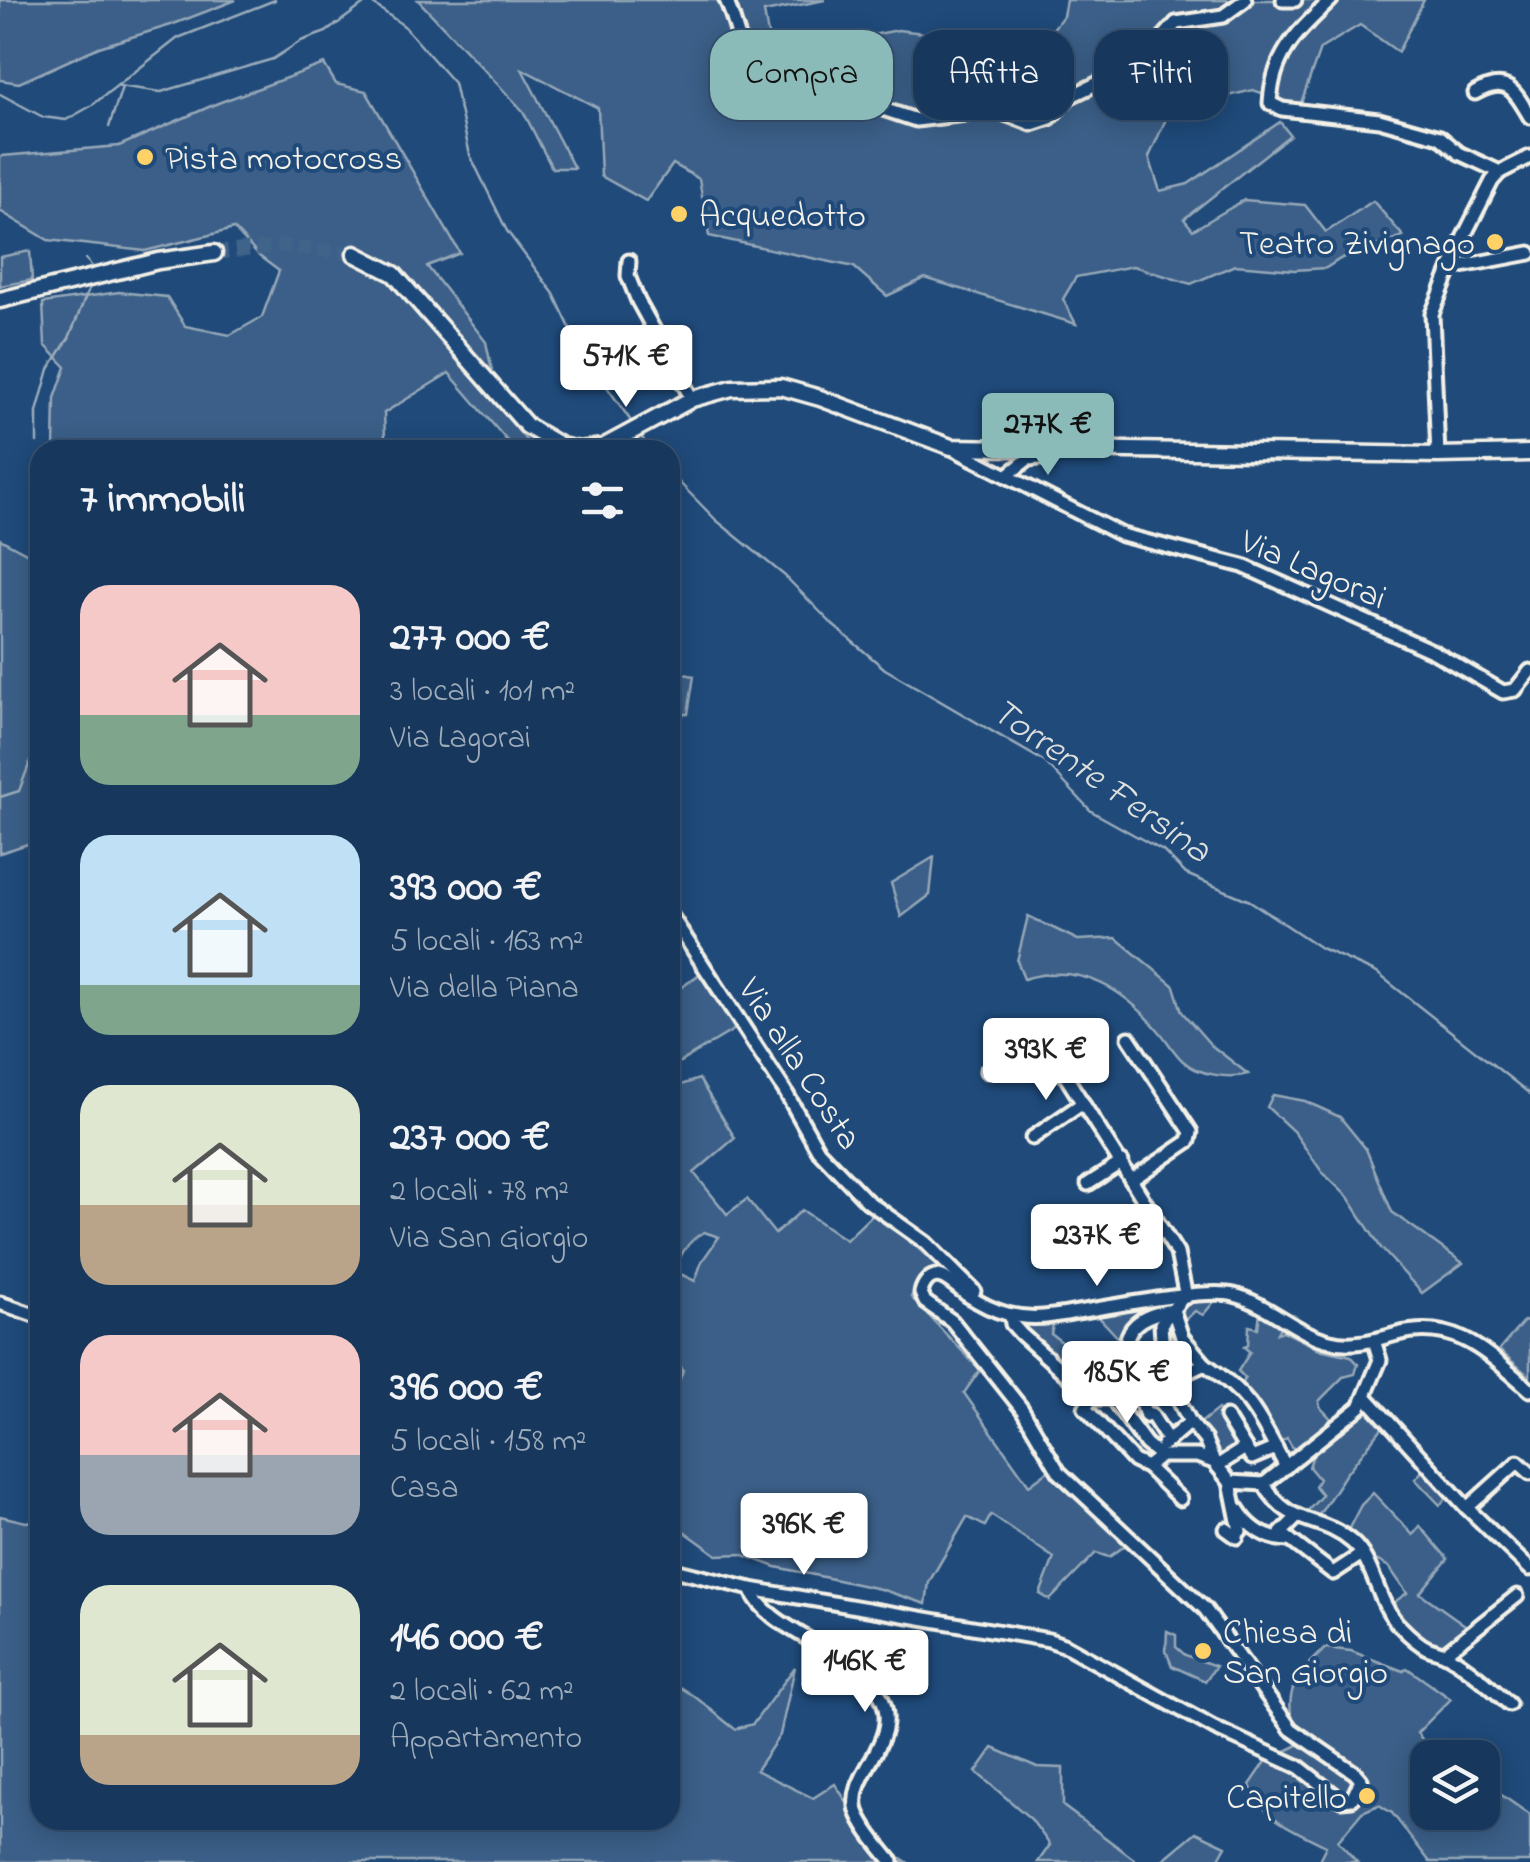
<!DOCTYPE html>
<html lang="it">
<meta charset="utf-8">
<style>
:root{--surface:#17385c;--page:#203f62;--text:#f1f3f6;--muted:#9eacbb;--line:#365272;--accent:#8bbbb9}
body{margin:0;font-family:"Indie Flower",sans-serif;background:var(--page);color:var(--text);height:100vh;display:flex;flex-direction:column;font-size:38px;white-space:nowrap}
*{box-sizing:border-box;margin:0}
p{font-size:32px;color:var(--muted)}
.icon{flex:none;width:55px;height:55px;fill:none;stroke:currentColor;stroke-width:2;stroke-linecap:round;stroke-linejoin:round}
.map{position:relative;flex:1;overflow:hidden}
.panel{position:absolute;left:30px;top:440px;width:650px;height:1390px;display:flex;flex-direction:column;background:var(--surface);border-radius:30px;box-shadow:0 5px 25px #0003,0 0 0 2px var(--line)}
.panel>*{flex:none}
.banner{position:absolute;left:710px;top:30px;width:670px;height:90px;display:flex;gap:20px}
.buttons{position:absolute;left:1410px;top:1740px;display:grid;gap:20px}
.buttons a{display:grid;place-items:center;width:90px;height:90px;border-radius:20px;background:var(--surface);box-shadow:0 5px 25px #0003,0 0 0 2px var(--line);font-size:50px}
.price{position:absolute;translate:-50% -85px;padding:0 22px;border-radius:10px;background:#fff;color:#222;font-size:32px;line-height:65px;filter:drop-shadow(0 2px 5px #0008)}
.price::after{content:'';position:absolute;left:50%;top:60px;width:30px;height:22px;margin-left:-15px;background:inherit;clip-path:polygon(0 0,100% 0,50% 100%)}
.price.selected{background:var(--accent);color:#111}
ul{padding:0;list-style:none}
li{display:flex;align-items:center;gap:30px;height:250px;padding:0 50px}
li span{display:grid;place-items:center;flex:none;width:280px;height:200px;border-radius:30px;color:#555}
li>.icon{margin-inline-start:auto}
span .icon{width:120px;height:120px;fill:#fffc;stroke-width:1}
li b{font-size:42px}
h2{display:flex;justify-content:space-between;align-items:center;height:120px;padding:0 50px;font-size:42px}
.tag{padding:0 35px;border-radius:30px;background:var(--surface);box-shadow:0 5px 25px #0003,0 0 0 2px var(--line);font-size:35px;line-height:90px}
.tag.selected{background:var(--accent);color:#111}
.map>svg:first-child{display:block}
</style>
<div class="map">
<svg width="1530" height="1862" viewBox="0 0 1530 1862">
<rect width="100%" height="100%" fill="#1f4a7a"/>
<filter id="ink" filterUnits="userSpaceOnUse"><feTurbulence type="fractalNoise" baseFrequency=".01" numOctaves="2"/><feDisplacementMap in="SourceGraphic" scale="20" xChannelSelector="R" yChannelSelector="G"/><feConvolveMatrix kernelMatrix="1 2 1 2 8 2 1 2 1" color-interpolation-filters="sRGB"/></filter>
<g filter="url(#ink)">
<g fill="#3a5f88" stroke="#97a8b8" stroke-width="2.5" fill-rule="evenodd">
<path d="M0,0H236L171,25L99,47L19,83L0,80Z"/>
<path d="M418,0H825L764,12L769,40L842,41L898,30L976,39L1042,43L1063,16L1066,0H1424L1398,52L1360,25L1320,49L1300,106L1253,90L1170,110L1149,157L1160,191L1188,184L1280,122L1290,135L1184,219L1193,230L1244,200L1305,205L1326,232L1373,201L1403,236L1340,259L1326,268L1294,270L1235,265L1191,284L1133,266L1076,277L1063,299L1076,324L925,278L887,296L854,267L709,236L699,179L673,164L646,201L601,176L598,108L522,69L574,168H552L523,111Z"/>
<path d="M324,64L336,84L366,91L460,253L427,266L486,342L500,408L534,450H515L449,373L384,413L385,438L399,450H54L55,398L66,367L45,345L43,303L119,292L167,297L185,326L230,335L262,317L279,271L259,256L234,229L145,251L48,240L0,211V159L2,156L119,146L218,103Z"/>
<path d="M30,251L32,280L0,286V257Z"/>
<path d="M0,539L32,556L40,543V840L0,853Z"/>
<path d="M670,671L694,676L688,714H670Z"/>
<path d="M934,857L930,895L901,917L891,883Z"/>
<path d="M1028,916L1078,940L1116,938L1174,986L1182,1012L1211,1045L1248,1074C1229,1079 1198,1075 1183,1061C1174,1053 1167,1040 1159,1031C1124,989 1081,962 1024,979L1017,961Z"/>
<path d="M705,970L735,1029L670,1068V996Z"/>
<path d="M670,1071L681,1085L699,1079L735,1138L694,1173L727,1214L747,1199L775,1234L802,1210L846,1240L877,1210L937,1266L911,1297L980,1370L964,1393L1029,1485L1052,1468L1126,1545L1109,1557L1096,1553L1050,1600L1040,1594L1054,1558L991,1515L985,1526L967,1517L929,1582L926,1604L880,1589L776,1567L741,1554L717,1555L670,1521V1392L678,1384L683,1370L670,1352ZM704,1232L719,1237L702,1261L695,1281L676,1272C679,1253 688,1241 704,1232Z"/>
<path d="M1273,1095L1305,1101L1340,1117L1366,1149L1392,1212L1463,1263L1422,1293L1381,1248L1348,1197L1322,1172L1294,1132L1267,1107Z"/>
<path d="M1218,1297L1203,1315L1195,1311L1183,1322L1179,1310L1189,1300Z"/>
<path d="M1137,1309L1139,1317L1123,1343L1096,1314Z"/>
<path d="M1260,1311L1282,1323L1277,1333L1283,1331L1319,1349L1351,1356L1358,1364L1355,1374L1343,1377L1319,1401L1320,1407L1335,1423L1316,1439H1307L1312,1443L1289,1459L1284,1458L1295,1452L1287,1438L1275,1445L1239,1387L1245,1378L1238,1371L1250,1352L1244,1347L1248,1345L1249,1326L1258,1328Z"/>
<path d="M1054,1321L1051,1334L1078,1354L1064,1370L1017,1322Z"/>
<path d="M1524,1321L1530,1323V1377L1499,1350Z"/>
<path d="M1363,1408H1369L1385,1424L1345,1475L1317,1518L1304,1515L1322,1495L1315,1486L1319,1479L1309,1467L1314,1452Z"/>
<path d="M1218,1409L1243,1447L1221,1463L1199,1424Z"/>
<path d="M1426,1467L1450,1495L1440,1505L1415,1479Z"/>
<path d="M1373,1493L1413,1535L1420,1526L1448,1559L1420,1593L1472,1630L1441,1650L1410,1632L1389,1606L1407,1593L1389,1567L1365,1554L1346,1534L1361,1505Z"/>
<path d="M0,1516L26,1522L40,1520V1820H670V1682C695,1693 713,1713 735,1729L753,1724L795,1667L780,1735L756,1770L813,1798L835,1784L870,1837L907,1862H0Z"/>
<path d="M1167,1631L1176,1635V1647L1185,1655L1216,1666L1205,1681L1172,1666L1166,1651Z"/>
<path d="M1326,1648L1351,1651L1403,1671L1407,1668L1451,1699L1417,1733L1437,1757L1428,1758V1812H1482L1483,1782L1530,1815V1862H1430L1392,1813L1379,1805L1362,1812L1338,1841L1357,1862H1318L1326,1846C1297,1831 1260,1818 1250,1785L1267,1760L1298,1745C1284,1696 1287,1683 1326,1648Z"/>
<path d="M993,1748L1037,1767L1063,1768V1806L1138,1862H1038L1050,1845L1031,1819L976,1772Z"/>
<path d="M1196,1832L1226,1846L1217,1862H1160Z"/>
</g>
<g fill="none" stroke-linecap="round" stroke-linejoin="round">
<g stroke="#9cacbb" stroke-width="2.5">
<path d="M354,0L369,1L404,26L454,83L470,155L507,231L554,294L579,347L633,424"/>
<path d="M119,86L161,92L273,59L301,41L326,32L368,1"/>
<path d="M0,94L43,117L66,120L91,106L178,38L275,0"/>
<path d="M109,127L122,87"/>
<path d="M86,259L93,268"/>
<path d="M640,435L651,450"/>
<path d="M37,442V412L49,369L69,338L90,286"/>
<path d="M670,473L716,520L785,576L834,626L885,669L1045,762L1091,811L1163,851L1186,874L1250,901L1321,948L1377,973L1530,1094"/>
<path d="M0,797L19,791L40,736"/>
</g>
<path stroke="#3f638a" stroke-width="14" stroke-dasharray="14 7" stroke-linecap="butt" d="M214,253L283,246L355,254"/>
<g stroke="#f4f1e8" stroke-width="19">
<g id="minor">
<path d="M726,0C736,21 737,43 750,61L826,75L862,102L916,120L966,114L984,106L1032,124L1050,118L1069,97L1119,73L1135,57L1159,42L1176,23L1223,16L1245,0"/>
<path d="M1283,0H1295"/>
<path d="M1331,0C1297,33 1273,53 1270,103L1282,109L1379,120L1440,137L1459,153L1500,172"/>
<path d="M1475,93C1508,74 1515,92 1530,117"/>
<path d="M629,261L628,276L638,301L692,399"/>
<path d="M1451,268L1530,253"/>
<path d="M954,449L1122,535L1243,566L1434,652L1503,692L1515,690L1530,671"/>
<path d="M1438,455L1432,314L1464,236L1492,181L1500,172L1530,157"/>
<path d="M1009,474L1028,459L1050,457L1063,449"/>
<path d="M670,914L785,1091L818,1150L867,1201L926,1243L974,1291"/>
<path d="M1129,1038L1191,1132L1189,1141L1133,1179"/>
<path d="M987,1071L1041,1042L1046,1045L1177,1253L1186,1297"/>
<path d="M1032,1138L1083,1103"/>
<path d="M1088,1184L1122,1162"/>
<path d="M1183,1297L1161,1324L1162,1339L1172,1369L1170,1383L1190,1422L1205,1440L1214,1462L1230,1482L1264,1484C1290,1529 1318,1513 1352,1542C1374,1561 1376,1599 1397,1623C1406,1632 1415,1642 1427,1648C1434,1651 1442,1652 1448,1656C1471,1669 1490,1687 1509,1704"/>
<path d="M0,1303L40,1317"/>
<path d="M1011,1316L1012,1324L1021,1334L1092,1398H1112"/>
<path d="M1136,1386L1146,1416L1151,1414L1167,1439"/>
<path d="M1123,1392C1125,1345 1117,1318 1173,1310L1182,1337L1205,1364"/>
<path d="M1366,1397L1467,1508L1530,1569"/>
<path d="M1092,1398L1085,1408L1134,1461L1147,1467L1161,1456"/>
<path d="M1112,1398C1129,1389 1142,1388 1159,1383C1174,1379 1190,1371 1205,1364C1254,1398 1259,1418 1286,1467"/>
<path d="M1112,1398L1146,1444L1161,1456"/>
<path d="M1226,1417L1245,1448"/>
<path d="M1163,1445L1190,1422"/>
<path d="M1161,1456H1197L1214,1462"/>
<path d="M1217,1466L1245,1448L1252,1458L1276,1448"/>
<path d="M1147,1467L1180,1499"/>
<path d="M1230,1482L1240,1531"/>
<path d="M1264,1484L1360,1407L1380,1360L1374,1340"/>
<path d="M1237,1508C1249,1528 1267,1540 1290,1540"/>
<path d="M1467,1508L1518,1462L1530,1473"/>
<path d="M1296,1518L1281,1533L1333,1573L1362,1554"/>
<path d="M1226,1529L1237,1537"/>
<path d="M670,1569L751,1589L1049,1640L1066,1646L1214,1728L1299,1767L1341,1800L1352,1799L1361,1780L1355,1773L1291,1729L1205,1609L1059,1472L1022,1409L952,1321L925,1302L921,1293C923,1284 930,1273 942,1277C950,1280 960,1290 967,1295C994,1313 1020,1321 1053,1316C1090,1311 1203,1287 1234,1295C1269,1304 1295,1333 1330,1341C1352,1347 1376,1340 1397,1334C1457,1319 1488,1354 1530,1390"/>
<path d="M751,1589C765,1630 855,1651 880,1695C905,1740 846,1774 857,1811C863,1828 881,1848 892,1862"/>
<path d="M1445,1653L1517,1596"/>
</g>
</g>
<g stroke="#f4f1e8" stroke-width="21">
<g id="major">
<path d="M355,254L394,274L527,426L561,446L579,450L603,447L692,399L732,388L781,387L820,398L951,447L1438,455L1530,453"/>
<path d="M0,300L158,261L214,253"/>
</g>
</g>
<use href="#minor" stroke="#1f4a7a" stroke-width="11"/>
<use href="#major" stroke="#1f4a7a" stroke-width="14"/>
</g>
</g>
<g fill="#ffd166" stroke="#1f4a7a" stroke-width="4">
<circle cx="145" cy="157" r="10"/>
<circle cx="679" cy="214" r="10"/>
<circle cx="1495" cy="242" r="10"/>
<circle cx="1203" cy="1651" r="10"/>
<circle cx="1367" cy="1796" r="10"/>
</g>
<g text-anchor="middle" stroke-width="8" stroke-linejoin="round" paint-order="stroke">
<g font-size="35" fill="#f4f1e8" stroke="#1f4a7a" text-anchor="start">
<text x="165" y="169">Pista motocross</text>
<text x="699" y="226">Acquedotto</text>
<text x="1475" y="254" text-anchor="end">Teatro Zivignago</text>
<text x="1223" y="1643">Chiesa di<tspan x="1223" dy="40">San Giorgio</tspan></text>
<text x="1347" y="1808" text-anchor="end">Capitello</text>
</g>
<g font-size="35" fill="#f4f1e8" stroke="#1f4a7a">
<text transform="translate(1314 568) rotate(23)" y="12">Via Lagorai</text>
<text transform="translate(801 1063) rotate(57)" y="12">Via alla Costa</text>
</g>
<g font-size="38" font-style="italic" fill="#dee0dd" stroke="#1f4a7a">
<text transform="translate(1102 779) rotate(35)" y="13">Torrente Fersina</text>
</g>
</g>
</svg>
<div class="buttons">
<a><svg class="icon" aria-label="layers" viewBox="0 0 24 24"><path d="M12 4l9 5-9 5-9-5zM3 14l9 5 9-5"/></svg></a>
</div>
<b class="price" style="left:626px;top:410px">571K €</b>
<b class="price selected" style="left:1048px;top:478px">277K €</b>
<b class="price" style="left:1046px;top:1103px">393K €</b>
<b class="price" style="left:1097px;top:1289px">237K €</b>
<b class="price" style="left:1127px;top:1426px">185K €</b>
<b class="price" style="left:804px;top:1578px">396K €</b>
<b class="price" style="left:865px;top:1715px">146K €</b>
<div class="banner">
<a class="tag selected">Compra</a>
<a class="tag">Affitta</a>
<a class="tag">Filtri</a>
</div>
<section class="panel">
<h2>7 immobili<svg class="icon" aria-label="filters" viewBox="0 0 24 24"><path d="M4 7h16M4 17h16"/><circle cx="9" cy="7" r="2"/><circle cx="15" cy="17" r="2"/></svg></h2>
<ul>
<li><span style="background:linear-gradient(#f6c9c9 65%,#7fa58c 0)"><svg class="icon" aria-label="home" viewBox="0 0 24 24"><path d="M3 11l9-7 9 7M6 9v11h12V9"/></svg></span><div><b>277 000 €</b><p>3 locali · 101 m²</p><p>Via Lagorai</p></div></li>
<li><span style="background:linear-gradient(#bfe0f5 75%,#7fa58c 0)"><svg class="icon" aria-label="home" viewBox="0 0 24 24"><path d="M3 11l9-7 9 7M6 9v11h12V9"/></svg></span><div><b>393 000 €</b><p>5 locali · 163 m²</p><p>Via della Piana</p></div></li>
<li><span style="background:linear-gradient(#dfe7d0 60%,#b9a48a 0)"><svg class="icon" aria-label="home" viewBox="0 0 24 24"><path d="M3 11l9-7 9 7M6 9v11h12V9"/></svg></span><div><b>237 000 €</b><p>2 locali · 78 m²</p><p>Via San Giorgio</p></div></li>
<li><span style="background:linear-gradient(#f6c9c9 60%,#9aa5b1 0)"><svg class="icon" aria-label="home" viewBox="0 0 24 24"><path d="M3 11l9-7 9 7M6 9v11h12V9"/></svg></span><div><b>396 000 €</b><p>5 locali · 158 m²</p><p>Casa</p></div></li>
<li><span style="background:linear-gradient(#dfe7d0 75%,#b9a48a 0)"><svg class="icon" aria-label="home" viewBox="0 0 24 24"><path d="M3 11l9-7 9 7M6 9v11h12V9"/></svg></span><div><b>146 000 €</b><p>2 locali · 62 m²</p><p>Appartamento</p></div></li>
</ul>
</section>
</div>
